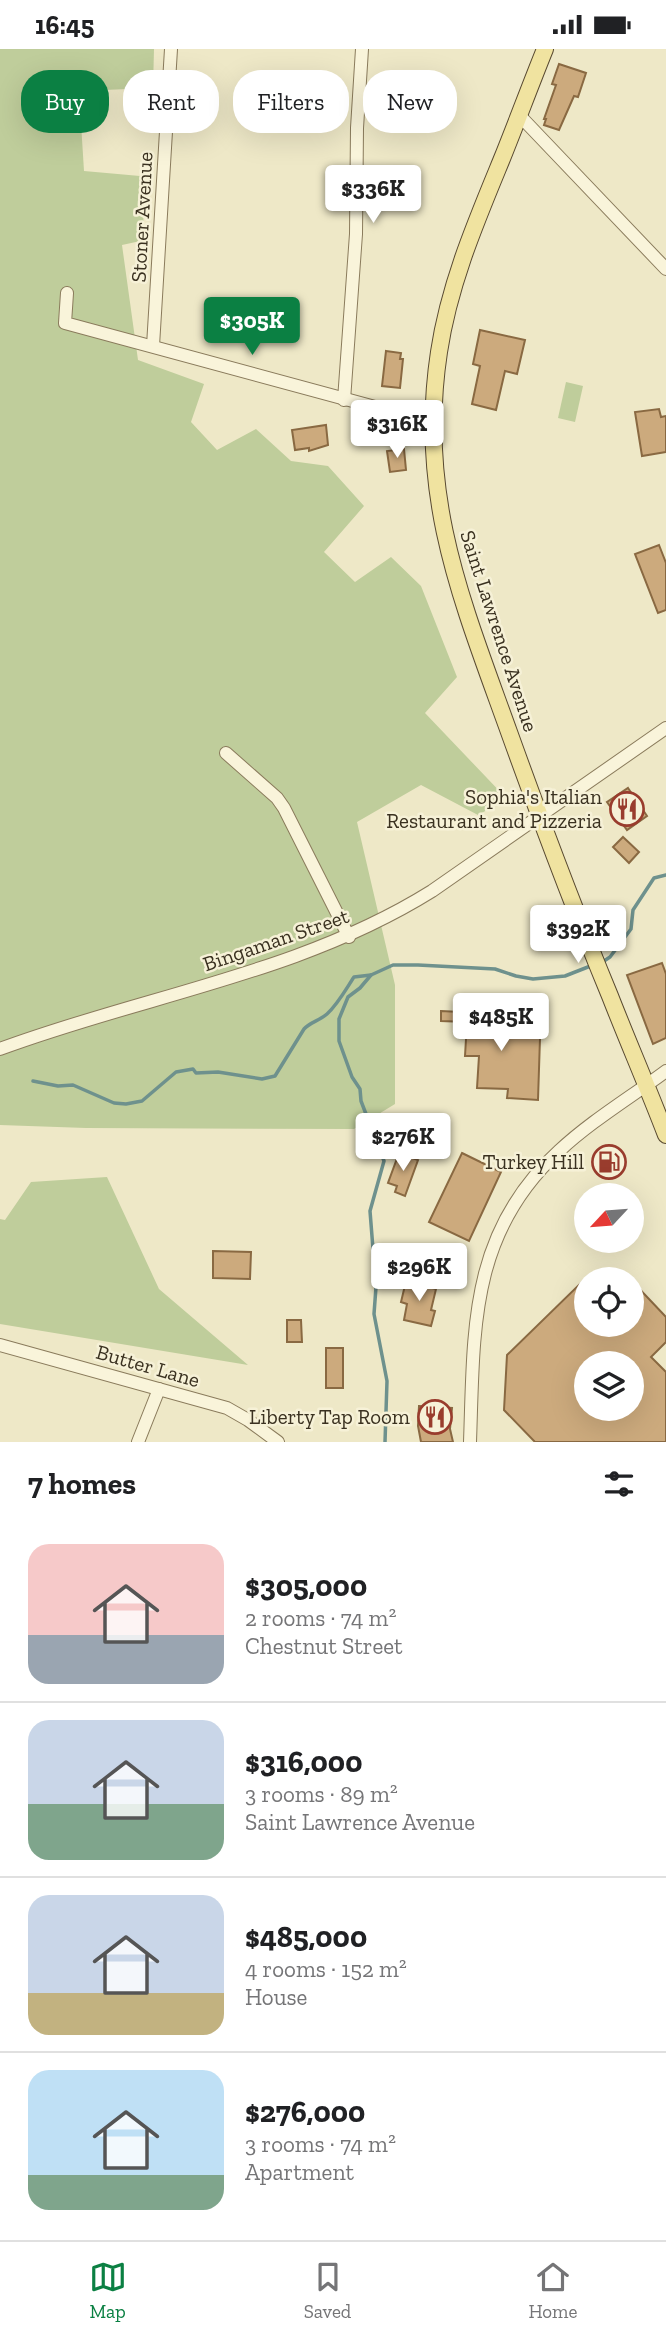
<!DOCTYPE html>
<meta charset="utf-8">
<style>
:root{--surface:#fff;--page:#f6f6f6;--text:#202124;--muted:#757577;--line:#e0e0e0;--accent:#0b8043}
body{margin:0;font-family:"Zilla Slab",serif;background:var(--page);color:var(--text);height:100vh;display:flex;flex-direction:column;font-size:26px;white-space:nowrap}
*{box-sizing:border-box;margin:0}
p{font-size:23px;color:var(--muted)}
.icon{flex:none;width:38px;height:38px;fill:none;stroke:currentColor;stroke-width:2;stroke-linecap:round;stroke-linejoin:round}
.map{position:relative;height:1393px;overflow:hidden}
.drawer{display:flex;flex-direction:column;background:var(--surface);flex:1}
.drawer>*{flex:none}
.hud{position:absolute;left:21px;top:21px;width:625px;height:63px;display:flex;gap:14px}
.needle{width:46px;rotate:244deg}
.buttons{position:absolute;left:574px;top:1134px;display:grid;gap:14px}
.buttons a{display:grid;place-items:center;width:70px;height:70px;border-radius:50%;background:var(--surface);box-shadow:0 7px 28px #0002;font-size:35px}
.price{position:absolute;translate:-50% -60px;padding:0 16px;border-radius:7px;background:#fff;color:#222;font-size:23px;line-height:46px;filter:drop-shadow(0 2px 4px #0008)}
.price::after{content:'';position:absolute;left:50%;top:42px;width:21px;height:16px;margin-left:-10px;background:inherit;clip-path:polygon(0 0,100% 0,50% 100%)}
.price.current{background:var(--accent);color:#fff}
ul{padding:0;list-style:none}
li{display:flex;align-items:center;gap:21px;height:175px;padding:0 28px}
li+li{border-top:2px solid var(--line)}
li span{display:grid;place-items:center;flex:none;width:196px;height:140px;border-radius:21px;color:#555}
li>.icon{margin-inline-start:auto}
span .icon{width:84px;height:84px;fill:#fffc;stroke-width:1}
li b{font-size:30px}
h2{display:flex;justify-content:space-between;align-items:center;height:84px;padding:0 28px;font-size:30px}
.tag{padding:0 24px;border-radius:28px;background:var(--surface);box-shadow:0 7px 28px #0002;font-size:24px;line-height:63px}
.tag.current{background:var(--accent);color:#fff}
.status{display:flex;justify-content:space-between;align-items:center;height:49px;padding:0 35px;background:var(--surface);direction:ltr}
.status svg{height:19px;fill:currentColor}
.tabs{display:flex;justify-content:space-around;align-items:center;height:98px;border-top:2px solid var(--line);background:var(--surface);font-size:19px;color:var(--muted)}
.tabs a{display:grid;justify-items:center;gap:4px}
.tabs .current{color:var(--accent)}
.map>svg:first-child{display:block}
</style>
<div class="status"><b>16:45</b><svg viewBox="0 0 49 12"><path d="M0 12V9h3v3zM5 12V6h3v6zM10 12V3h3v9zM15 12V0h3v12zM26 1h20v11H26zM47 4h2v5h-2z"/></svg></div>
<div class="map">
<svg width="666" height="1393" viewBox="0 0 666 1393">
<rect width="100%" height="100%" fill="#eee8c7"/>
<g fill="#bfcd9b">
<path d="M0,0H154L153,39L79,42L84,122L140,127L145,191L122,196L138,311L204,335L191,373L217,401L256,380L291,412L328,417L364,457L324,503L355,533L391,508L421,537L457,628L425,664L507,750L478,766L421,736L357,773L395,936V1055L354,1080L86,1079L0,1076Z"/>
<path d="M566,333L583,337L575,373L558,369Z"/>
<path d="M107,1128L159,1240L248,1316L0,1275V1170L5,1171L31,1133Z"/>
</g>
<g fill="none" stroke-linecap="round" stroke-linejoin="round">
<g stroke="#6e918d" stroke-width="3.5">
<path d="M601,914L610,908L631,880L633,861L654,829L666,826"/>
<path d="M371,926L360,939L348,948L339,970V992L352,1028L360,1040L361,1052L384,1112L370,1162L376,1238L374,1265L387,1332L385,1393"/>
<path d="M33,1032L58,1037L73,1036L114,1054L126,1055L142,1052L176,1023L193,1020L196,1024L218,1023L262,1030L275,1027L304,980C310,973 319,972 327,965C338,955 346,940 354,928L371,926L393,916H418L495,920L516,927L533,930L565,927L593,916"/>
</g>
</g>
<g fill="#ccaa7d" stroke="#896942" stroke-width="2" fill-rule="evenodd">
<path d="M559,15L586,24L578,48L574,47L559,81L544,76L546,70H544L556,36L552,35Z"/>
<path d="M480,281L525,291L517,325L505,322L496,361L472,355L480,317L473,315Z"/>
<path d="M386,302L401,304L400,310H403L400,339L382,337Z"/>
<path d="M659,360L661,368L666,367V403L642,407L635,363Z"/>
<path d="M326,376L328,396L309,402V399L295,401L292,381Z"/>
<path d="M404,400L406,421L390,423L387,402Z"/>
<path d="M659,496L666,514V561L658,564L635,505Z"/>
<path d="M628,739L647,767L627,781L607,753Z"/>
<path d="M623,788L639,803L629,814L613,798Z"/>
<path d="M662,914L666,925V989L653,995L627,926Z"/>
<path d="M441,962L522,966L521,989H540L538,1051L507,1049L508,1040L477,1039L479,1007H465L467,973L441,972Z"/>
<path d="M399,1104L418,1111L405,1147L395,1143L397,1137L388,1134Z"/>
<path d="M462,1104L501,1123L469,1192L429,1173Z"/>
<path d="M213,1202L251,1203L250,1230L213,1229Z"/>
<path d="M586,1229V1276H632V1232L666,1268V1293L651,1308L666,1323V1393H535L504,1361L507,1306ZM586,1314H632V1360H586Z"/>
<path d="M406,1232L436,1240L431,1261L435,1262L431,1277L404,1271L407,1255L401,1253Z"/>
<path d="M287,1271H301L302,1293H287Z"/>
<rect x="326" y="1299" width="17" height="40"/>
<path d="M419,1357L452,1359L450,1380L453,1393H421L418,1377Z"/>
</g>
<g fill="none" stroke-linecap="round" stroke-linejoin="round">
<g stroke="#8a7b5c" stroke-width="14">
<g id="minor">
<path d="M520,67L666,220"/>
<path d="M67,244L65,274L434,374"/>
<path d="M153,297L171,0"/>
<path d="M344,351L356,185L357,79L362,0"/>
<path d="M226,704L277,749L284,759L349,888"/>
<path d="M0,1000C145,946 299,925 432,842L666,679"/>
<path d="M0,1296L227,1359L248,1371L278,1393"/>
<path d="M138,1393L159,1340"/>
<path d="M470,1393C474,1281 469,1184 559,1102C591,1072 631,1048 666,1022"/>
</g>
</g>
<g stroke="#584930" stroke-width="18">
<path id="major" d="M545,0C530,37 516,75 501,112C475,175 449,236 439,303C417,447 462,552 509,683C541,772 574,860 610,947C628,993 648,1039 666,1086"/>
</g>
<use href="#minor" stroke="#f9f4da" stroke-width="12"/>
<use href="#major" stroke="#f0e3a0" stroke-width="16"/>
</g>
<defs>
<g id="restaurant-ring" transform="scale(1.75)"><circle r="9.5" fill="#f6f1d7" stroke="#993c2d" stroke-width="1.5"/><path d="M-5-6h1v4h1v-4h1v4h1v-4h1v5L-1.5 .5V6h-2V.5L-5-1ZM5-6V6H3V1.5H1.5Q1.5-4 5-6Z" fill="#993c2d"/></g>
<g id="fuel-ring" transform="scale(1.75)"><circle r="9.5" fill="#f6f1d7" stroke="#993c2d" stroke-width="1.5"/><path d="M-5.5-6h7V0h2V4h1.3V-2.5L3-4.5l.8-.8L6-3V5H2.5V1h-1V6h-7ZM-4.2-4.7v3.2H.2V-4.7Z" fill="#993c2d"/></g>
</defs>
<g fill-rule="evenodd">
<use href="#restaurant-ring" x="627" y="760"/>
<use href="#fuel-ring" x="609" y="1113"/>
<use href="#restaurant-ring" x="435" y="1368"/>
</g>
<g text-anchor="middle" stroke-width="5" stroke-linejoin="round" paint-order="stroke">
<g font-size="21" fill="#3a3120" stroke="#f6f1d7">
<text transform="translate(142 168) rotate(-87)" y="7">Stoner Avenue</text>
<text transform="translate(499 582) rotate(72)" y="7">Saint Lawrence Avenue</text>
<text transform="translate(276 891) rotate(-19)" y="7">Bingaman Street</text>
<text transform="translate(148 1317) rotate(16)" y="7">Butter Lane</text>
</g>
<g font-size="21" fill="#3a3120" stroke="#f6f1d7" text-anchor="end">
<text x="602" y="755">Sophia's Italian<tspan x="602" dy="24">Restaurant and Pizzeria</tspan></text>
<text x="584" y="1120">Turkey Hill</text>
<text x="410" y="1375">Liberty Tap Room</text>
</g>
</g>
</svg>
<div class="buttons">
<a><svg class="needle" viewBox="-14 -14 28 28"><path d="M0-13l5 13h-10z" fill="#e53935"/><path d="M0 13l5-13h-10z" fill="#757577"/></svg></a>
<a><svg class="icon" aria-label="locate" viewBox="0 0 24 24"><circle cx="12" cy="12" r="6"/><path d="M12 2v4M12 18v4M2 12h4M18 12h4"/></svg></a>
<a><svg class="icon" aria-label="layers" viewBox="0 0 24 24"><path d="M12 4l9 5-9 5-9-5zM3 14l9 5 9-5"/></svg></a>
</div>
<b class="price" style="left:373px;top:176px">$336K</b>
<b class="price current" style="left:252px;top:308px">$305K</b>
<b class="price" style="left:397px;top:411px">$316K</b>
<b class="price" style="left:578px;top:916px">$392K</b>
<b class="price" style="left:501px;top:1004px">$485K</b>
<b class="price" style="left:403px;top:1124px">$276K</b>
<b class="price" style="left:419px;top:1254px">$296K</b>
<div class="hud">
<a class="tag current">Buy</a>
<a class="tag">Rent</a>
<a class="tag">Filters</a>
<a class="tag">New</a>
</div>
</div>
<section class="drawer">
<h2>7 homes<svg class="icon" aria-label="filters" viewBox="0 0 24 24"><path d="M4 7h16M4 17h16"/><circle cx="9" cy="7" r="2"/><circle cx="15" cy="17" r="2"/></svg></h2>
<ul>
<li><span style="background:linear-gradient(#f6c9c9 65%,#9aa5b1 0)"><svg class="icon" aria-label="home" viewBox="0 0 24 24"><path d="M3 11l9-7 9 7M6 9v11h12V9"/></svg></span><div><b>$305,000</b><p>2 rooms · 74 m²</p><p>Chestnut Street</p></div></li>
<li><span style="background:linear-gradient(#c9d6e8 60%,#7fa58c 0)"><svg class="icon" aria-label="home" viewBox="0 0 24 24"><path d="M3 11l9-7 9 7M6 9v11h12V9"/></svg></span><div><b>$316,000</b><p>3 rooms · 89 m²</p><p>Saint Lawrence Avenue</p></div></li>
<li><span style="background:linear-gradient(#c9d6e8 70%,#c2b280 0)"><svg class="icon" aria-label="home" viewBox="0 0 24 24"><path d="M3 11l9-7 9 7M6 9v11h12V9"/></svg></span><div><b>$485,000</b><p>4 rooms · 152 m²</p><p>House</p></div></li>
<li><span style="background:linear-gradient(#bfe0f5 75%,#7fa58c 0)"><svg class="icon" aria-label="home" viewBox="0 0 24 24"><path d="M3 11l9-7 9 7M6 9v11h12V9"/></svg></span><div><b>$276,000</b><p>3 rooms · 74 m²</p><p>Apartment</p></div></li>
</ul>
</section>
<nav class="tabs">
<a class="current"><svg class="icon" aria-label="map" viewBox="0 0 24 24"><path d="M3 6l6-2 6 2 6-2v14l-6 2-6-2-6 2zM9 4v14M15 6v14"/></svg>Map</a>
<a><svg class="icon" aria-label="saved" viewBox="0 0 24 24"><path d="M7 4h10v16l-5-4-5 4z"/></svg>Saved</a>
<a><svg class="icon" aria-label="home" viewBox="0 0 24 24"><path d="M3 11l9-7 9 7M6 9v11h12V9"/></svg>Home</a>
</nav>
